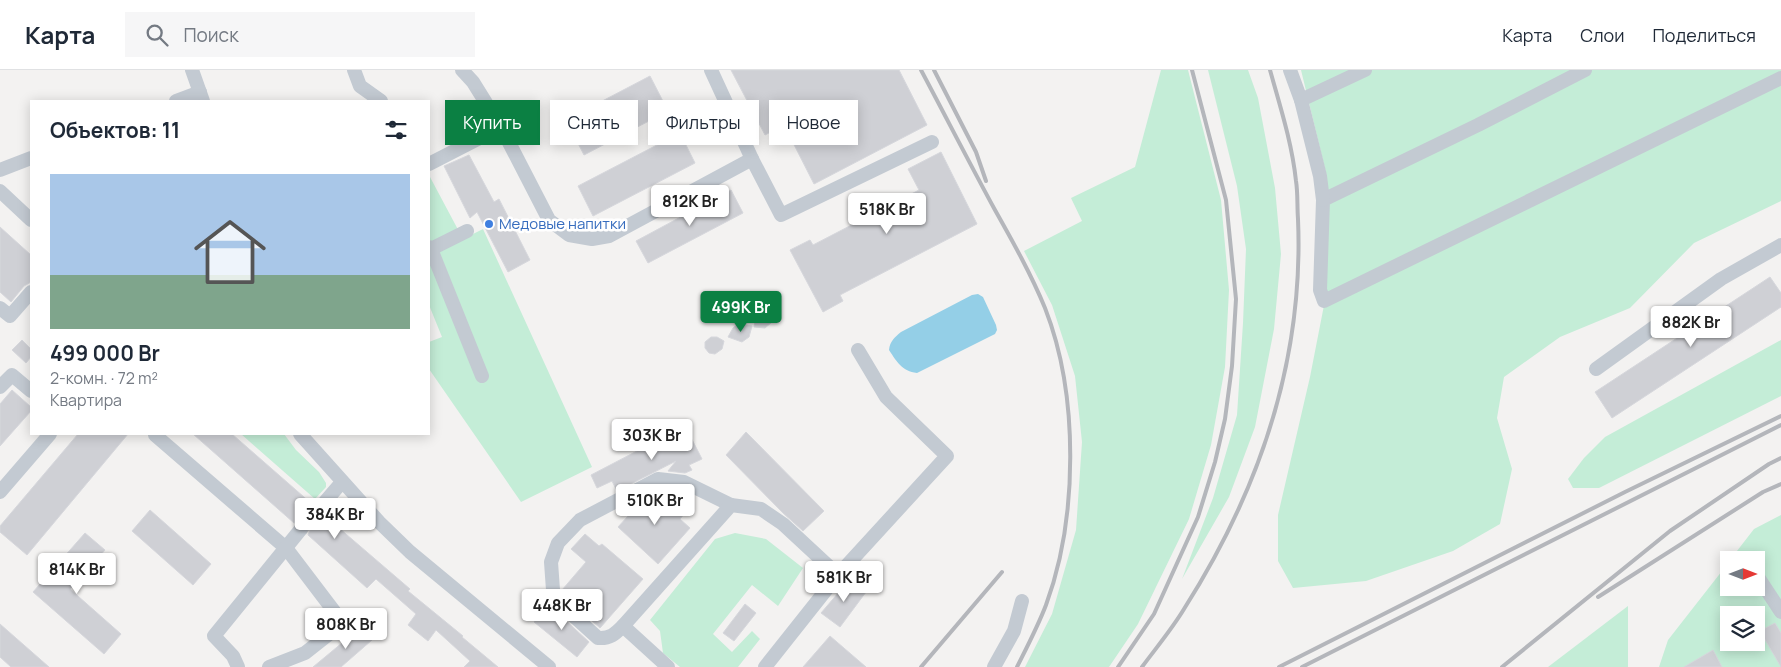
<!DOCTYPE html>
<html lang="ru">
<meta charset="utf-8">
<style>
:root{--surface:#fff;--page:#f6f6f7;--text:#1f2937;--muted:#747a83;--line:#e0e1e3;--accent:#0b8043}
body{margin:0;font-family:Manrope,sans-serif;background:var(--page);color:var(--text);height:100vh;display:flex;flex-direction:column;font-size:19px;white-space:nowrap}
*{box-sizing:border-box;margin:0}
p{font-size:16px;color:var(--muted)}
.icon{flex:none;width:28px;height:28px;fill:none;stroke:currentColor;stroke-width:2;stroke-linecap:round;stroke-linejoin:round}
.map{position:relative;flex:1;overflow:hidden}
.details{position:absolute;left:30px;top:30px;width:400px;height:335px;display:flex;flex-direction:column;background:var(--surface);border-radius:0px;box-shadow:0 2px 12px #0003}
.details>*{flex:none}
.top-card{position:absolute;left:445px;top:30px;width:475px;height:45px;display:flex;gap:10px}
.needle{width:32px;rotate:90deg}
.controls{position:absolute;left:1720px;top:481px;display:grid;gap:10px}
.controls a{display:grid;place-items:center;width:45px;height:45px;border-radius:0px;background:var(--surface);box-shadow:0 2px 12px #0003;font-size:25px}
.price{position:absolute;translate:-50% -42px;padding:0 11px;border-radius:5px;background:#fff;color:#222;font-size:16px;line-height:32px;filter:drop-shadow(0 1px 2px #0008)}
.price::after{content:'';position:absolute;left:50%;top:30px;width:15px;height:11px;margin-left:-8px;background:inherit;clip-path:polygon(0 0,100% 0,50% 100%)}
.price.selected{background:var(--accent);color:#fff}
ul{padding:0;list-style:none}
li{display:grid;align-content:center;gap:10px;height:265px;padding:0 20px}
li+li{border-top:1px solid var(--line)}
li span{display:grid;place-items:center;height:155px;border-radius:0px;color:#555}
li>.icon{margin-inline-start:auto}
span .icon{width:90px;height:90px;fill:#fffc;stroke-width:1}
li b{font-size:21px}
h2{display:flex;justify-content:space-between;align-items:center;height:60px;padding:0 20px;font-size:21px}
.pill{padding:0 18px;border-radius:0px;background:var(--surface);box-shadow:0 2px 12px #0003;font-size:18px;line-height:45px}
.pill.selected{background:var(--accent);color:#fff}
header{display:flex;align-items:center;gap:30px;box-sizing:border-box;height:70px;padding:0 25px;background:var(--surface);border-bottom:1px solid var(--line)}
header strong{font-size:24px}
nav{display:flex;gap:28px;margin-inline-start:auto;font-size:18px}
.search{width:350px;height:45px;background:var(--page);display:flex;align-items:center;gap:12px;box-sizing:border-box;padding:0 18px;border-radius:0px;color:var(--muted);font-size:19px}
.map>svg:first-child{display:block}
</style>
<header>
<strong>Карта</strong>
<div class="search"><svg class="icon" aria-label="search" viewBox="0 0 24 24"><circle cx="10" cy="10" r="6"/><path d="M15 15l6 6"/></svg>Поиск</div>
<nav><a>Карта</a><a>Слои</a><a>Поделиться</a></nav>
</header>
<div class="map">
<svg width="1781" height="597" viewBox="0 0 1781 597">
<rect width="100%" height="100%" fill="#f3f2f1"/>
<g fill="#c4edd7" fill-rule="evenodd">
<path d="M1161,0H1188L1221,130L1229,220L1225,297L1211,375L1189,449L1138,554L1109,597H1025L1052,544L1076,460L1082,372L1075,306L1052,235L1024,181L1082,151L1071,128L1135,97Z"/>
<path d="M1208,0H1248L1258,28L1275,118L1281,184L1274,259L1255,357L1229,427L1182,509L1213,428L1237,345L1243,253L1246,179L1237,116Z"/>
<path d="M1301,0H1781V131L1694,173L1630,238L1560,267L1504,307L1497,348L1512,399L1500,454L1453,481L1366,511L1293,518L1278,491V445L1310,307L1326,225L1327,107Z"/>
<path d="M430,107L463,169L483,159L592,397L521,432L429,299V272L442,267L429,235V187L444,196L429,168V108Z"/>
<path d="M1781,270V326L1599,418H1573L1568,409L1584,388L1605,367Z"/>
<path d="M241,364H284L296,380L319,402L326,413V417L315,429Z"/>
<path d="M1781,445V597H1659L1668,570L1729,492V518H1756V490H1730L1754,459ZM1729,545H1756V572H1729Z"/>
<path d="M735,463L766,469L803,498L778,536L752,515L713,564L732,582L752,561L760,569L738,597H680L663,583L660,561L650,550L715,469Z"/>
<path d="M1628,536V597H1548Z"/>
</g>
<path fill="#94cfe7" d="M978,224L983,227L996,255L997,260L995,264L917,303C902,301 897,292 889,280C890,271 895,267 901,262L972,225Z"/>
<g fill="#cfd0d5" stroke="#d6d7dc">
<path d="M731,0H899L927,55L814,114L784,55L765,65Z"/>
<path d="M650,6L668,41L584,85L566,50Z"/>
<path d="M680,63L695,93L593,146L578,116Z"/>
<path d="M941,82L977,154L840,225L843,231L823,242L790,180L810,170L813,175L919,120L908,99Z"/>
<path d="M469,85L494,132L499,129L530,190L508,202L477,142L470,148L444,96Z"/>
<path d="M731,120L743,143L648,193L636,171Z"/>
<path d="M0,157L31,185V212L24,216L11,232L0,222Z"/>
<path d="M1770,207L1781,223V237L1612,348L1595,322Z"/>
<path d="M762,240H767L772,244V252L765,258L754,257L756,246Z"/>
<path d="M738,254L752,256L749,267L742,272L728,267L733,258Z"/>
<path d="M711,267H717L724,271L722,279L715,284L709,283L705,278V272Z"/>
<path d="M22,270L31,279V287L26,293L12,280Z"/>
<path d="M12,320L31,337V341L0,376V334Z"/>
<path d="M685,356L702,389L689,395L692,400L685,403L668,401L676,391L617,421L612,411L597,418L591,405Z"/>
<path d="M746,362L824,441L803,461L783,443L726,385Z"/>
<path d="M78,364H128L27,485L0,462V456Z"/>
<path d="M193,364H232L312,434L309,439L312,446L317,449L325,446L410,519L408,521L463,566L462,567L498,597H464L470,591L436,560L428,571L408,555L416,544L376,509L367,518L308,465L310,460L307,453L302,450L294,453Z"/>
<path d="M657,419L684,444L680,449L690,458L658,494L618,457L647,425Z"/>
<path d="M150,440L211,494L193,515L132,461Z"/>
<path d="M85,463L105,480L70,519L121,564L104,584L33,522Z"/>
<path d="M585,464L599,476L602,474L643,509L600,558L564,526L562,520L586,492L571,479Z"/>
<path d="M851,508L866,522L840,557L821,543Z"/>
<path d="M745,534L756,543L734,571L723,563Z"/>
<path d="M549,535L589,572L577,587L534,552Z"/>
<path d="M1775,553L1781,563V597L1760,561Z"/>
<path d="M0,554L49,597H11L0,587Z"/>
<path d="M360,558L372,570L341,597H313Z"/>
<path d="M830,566L866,597H803Z"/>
<path d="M1713,580L1722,597H1684Z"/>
</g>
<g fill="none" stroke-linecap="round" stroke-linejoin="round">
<path stroke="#d1d2d4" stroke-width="14" stroke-dasharray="14 7" stroke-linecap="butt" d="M301,459L318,440"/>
<g stroke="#c3cad2" stroke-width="14">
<path d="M192,0L203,31"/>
<path d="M354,0L360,16L381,31"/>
<path d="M1290,0L1301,30"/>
<path d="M1585,0L1478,55L1323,130L1320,220L1324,231L1781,8"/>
<path d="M176,31L200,22"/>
<path d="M501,57L549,150L569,165L592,169L609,166L752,89L711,0"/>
<path d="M752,89L781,145L932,72"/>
<path d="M429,94L501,57L473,12L462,0"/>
<path d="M0,100L31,88"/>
<path d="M0,121L31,150"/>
<path d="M1323,130L1320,106L1301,30L1365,0"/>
<path d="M429,177L431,179L467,161"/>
<path d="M431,179L482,306"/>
<path d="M0,238L10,246L31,222"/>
<path d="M1596,299L1721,209L1781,175"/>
<path d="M0,317L12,305L31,321"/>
<path d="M300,364L379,452L410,482L549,597"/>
<path d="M155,365L286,478L343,553L305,583L269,597"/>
<path d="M0,422L50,364"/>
<path d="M318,440L342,412"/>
<path d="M1756,504L1781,542"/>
<path d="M838,505L947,386L886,327L858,280"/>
<path d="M623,556C615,564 610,569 598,568L557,531L553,520L551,492L558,473L580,450L658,409L684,412L731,435"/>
<path d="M238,597L233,586L214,566L301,459"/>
<path d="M668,597L623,556L731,435L761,439L783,454L838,505L765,597"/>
<path d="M994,597L1014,561L1022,531"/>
</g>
<g stroke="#b4b6bb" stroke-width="4">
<path d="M921,0C946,47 970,94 995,140C1013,172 1031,204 1045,238C1079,325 1078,448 1046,535C1038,556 1027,577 1017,597"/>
<path d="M934,0L976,82L986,111"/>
<path d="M1598,527L1763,422L1781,414"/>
<path d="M921,597L1002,502"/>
<path d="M1118,597L1154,544L1198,447L1215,392L1225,349L1232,296L1236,229L1226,130L1192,0"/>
<path d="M1142,597C1156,578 1172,559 1184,539C1259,421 1304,290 1298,149C1297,136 1298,123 1296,111C1292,73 1280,36 1270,0"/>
<path d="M1279,597L1625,422L1781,346"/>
<path d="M1302,597L1781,355"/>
<path d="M1502,597L1670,461L1769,394L1781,388"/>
</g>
</g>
<circle fill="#3f7fe0" stroke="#fff" stroke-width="2" cx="489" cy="154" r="5"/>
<g text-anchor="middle" stroke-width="5" stroke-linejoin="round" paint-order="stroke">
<g font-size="15" fill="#366cbe" stroke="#fff" text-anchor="start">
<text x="499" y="159">Медовые напитки</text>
</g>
</g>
</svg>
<div class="controls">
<a><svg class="needle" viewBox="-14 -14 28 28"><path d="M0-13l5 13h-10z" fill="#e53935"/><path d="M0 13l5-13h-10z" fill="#747a83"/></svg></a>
<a><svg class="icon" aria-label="layers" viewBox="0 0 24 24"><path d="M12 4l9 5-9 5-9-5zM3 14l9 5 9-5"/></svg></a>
</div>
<b class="price" style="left:690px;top:157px">812K Br</b>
<b class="price" style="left:887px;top:165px">518K Br</b>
<b class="price selected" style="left:741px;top:263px">499K Br</b>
<b class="price" style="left:1691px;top:278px">882K Br</b>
<b class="price" style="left:652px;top:391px">303K Br</b>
<b class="price" style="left:655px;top:456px">510K Br</b>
<b class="price" style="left:335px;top:470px">384K Br</b>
<b class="price" style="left:77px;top:525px">814K Br</b>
<b class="price" style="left:844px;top:533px">581K Br</b>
<b class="price" style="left:562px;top:561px">448K Br</b>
<b class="price" style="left:346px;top:580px">808K Br</b>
<div class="top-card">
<a class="pill selected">Купить</a>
<a class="pill">Снять</a>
<a class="pill">Фильтры</a>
<a class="pill">Новое</a>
</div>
<section class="details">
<h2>Объектов: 11<svg class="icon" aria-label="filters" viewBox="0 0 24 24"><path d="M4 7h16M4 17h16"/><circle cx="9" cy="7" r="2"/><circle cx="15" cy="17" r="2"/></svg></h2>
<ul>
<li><span style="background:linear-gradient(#a9c7e8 65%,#7fa58c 0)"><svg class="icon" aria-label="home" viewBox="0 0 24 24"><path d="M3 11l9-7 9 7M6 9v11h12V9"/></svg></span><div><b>499 000 Br</b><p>2-комн. · 72 m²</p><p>Квартира</p></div></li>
</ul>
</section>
</div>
